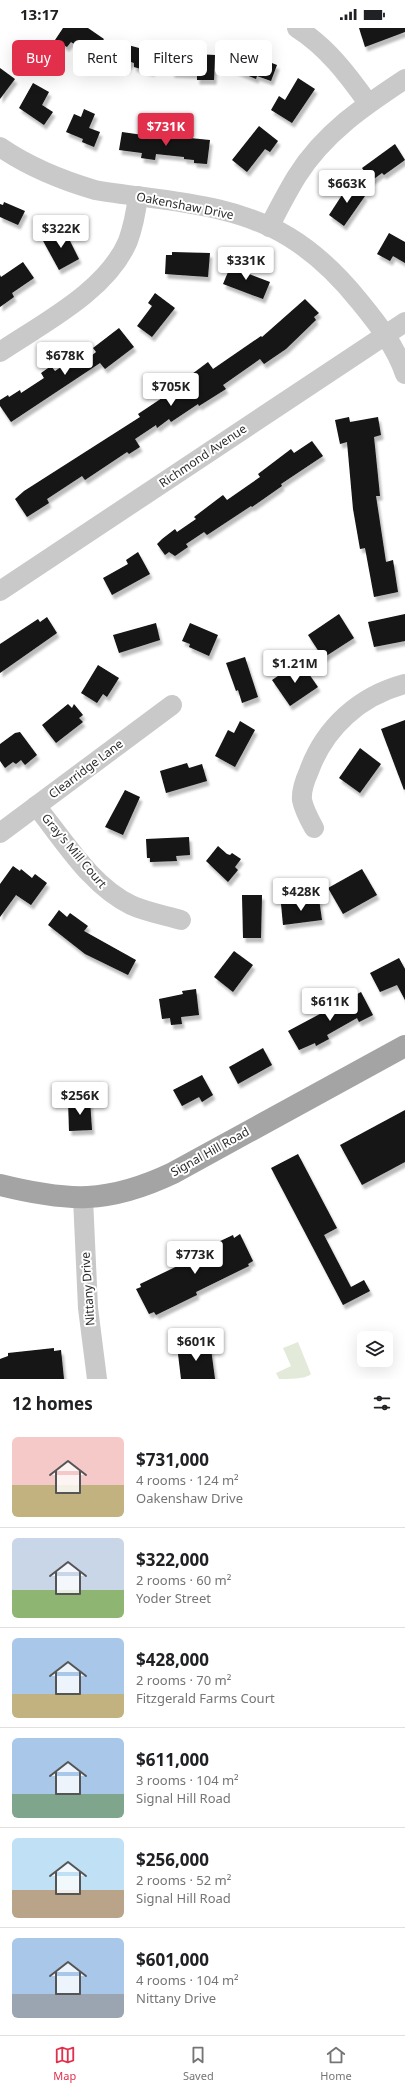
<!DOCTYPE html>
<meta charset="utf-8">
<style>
:root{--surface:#fff;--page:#f6f6f6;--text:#202124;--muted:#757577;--line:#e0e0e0;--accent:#e22f4c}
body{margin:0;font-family:"Noto Sans",sans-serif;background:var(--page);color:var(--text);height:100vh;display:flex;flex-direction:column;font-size:15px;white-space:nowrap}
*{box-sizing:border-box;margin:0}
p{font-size:13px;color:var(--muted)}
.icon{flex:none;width:22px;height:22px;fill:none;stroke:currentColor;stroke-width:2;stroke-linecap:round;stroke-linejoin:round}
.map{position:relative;height:1351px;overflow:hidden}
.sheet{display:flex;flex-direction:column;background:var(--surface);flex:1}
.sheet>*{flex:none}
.banner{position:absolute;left:12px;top:12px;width:381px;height:36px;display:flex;gap:8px}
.controls{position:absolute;left:357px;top:1303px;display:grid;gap:8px}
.controls a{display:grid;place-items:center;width:36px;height:36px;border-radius:6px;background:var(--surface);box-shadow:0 4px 16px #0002;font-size:20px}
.price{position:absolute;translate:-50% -34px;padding:0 9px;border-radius:4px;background:#fff;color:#222;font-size:13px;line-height:26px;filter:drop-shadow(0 1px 2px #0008)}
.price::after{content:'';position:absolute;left:50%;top:24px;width:12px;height:9px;margin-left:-6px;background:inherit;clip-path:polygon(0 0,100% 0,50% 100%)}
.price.current{background:var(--accent);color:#fff}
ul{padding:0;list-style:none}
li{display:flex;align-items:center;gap:12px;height:100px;padding:0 12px}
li+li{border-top:1px solid var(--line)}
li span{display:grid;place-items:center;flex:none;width:112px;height:80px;border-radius:6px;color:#555}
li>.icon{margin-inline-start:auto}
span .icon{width:48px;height:48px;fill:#fffc;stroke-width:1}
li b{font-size:17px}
h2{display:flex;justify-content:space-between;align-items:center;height:48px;padding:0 12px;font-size:17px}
.chip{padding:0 14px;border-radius:6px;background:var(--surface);box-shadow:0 4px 16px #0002;font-size:14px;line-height:36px}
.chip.current{background:var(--accent);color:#fff}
.status{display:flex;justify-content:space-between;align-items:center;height:28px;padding:0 20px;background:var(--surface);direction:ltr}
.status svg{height:11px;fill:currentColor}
.tab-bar{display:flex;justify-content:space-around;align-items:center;height:56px;border-top:1px solid var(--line);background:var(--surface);font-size:11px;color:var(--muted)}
.tab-bar a{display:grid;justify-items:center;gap:2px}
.tab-bar .current{color:var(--accent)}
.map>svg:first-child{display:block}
</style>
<div class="status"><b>13:17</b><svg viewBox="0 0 49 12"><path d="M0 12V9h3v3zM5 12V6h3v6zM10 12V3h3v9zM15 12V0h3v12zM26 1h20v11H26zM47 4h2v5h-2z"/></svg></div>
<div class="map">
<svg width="405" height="1351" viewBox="0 0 405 1351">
<defs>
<filter id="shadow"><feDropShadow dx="2.5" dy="4.5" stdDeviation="1" flood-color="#0004"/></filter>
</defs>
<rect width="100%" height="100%" fill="#fff"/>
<path fill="#e4ead9" d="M298,1314L311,1346C306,1351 289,1351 279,1351L276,1345L291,1338L283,1320Z"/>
<g fill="#131313" filter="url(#shadow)">
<path d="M63,0H88L104,11L94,25L89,23L88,25L71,14L67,19L55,12Z"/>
<path d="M359,0H405V4L365,19Z"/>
<path d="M117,14L139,20L142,15L159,20L152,44L134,39V35L131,34L126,42L110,38Z"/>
<path d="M239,22L277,37L271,53L257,48L256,51L232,41Z"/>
<path d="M172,25L215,27L214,52H197V46L172,45Z"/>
<path d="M0,40L15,51L0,71Z"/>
<path d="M298,50L315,61L292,95L271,82L279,68L285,72Z"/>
<path d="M33,55L49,64L42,77L53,84L44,97L19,80Z"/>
<path d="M84,81L95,86L89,100L100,104L94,119L82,114L83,111L66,104L74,86L81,89Z"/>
<path d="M259,98L278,113L270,124L265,121L247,144L232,132Z"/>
<path d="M122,104L150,108V106L210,112L207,136L194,135V132L184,131V129L156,126L155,132L141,130L142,125L119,122Z"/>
<path d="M395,116L405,132L384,147L382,145L371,153L362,140Z"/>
<path d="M346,154L365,168L344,198L329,187L342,167L338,165Z"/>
<path d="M4,174L25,183L18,197L0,189V176L3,177Z"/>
<path d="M63,199L79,231L59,242L42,211Z"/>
<path d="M389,205L405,214V235L393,228L390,233L377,226Z"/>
<path d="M172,224L210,225L208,249L165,246L166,227H172Z"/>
<path d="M233,232L247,237L244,244L270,254L263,271L223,256Z"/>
<path d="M23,234L34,250L12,265L14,269L0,279V247L1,249Z"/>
<path d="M155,265L175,280L152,309L137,298L152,278L148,275Z"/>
<path d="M305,271L319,285L314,289L316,292L286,321L264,336L260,331L223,357L226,361L199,378L198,376L171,394L169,391L157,400L156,397L135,411L140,419L129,426L127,424L85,452L82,448L47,471L49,475L27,489L15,471L24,463L140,389L138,386L168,366L170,369L192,354L188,349L208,334L213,341L261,308L262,309Z"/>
<path d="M119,300L134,319L105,341L100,335L11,394L0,378V372L8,367L9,369L20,362L21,365L44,350L41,345L51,338L55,343L73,331L78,339L96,324L93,320Z"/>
<path d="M349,389L350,394L378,389L381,407L374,409L380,468H376L386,534L393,532L398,564L374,569L365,520L360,521L353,481L347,414L340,416L335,392Z"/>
<path d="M312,413L323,428L281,456L282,458L252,479L251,478L207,507L204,504L186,516L188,519L175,528L169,524L165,527L157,516L162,511L175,501L177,504L196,491L194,489L223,467L227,472L260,449L258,446L291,421L294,425Z"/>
<path d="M138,524L150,546L112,567L103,550L128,536L126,532Z"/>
<path d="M339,586L354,610L323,630L308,607Z"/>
<path d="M405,586V613L374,619L368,594Z"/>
<path d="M47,589L57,605L0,645V616L38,591L40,594Z"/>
<path d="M156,595L160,612L119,625L113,607Z"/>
<path d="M190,595L218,607L209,628L189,619L190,616L182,613Z"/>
<path d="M245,629L258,669L242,675L238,662L236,663L226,635Z"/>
<path d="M300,633L318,659L290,678L272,652Z"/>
<path d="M98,637L119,650L107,669L103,666L97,675L81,665Z"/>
<path d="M68,676L72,680L74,676L83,687L79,690L83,694L56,715L42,697Z"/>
<path d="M405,692V761L404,762L381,701Z"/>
<path d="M240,693L255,702L235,739L215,728L228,702L234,705Z"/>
<path d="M20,704L37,727L25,737L21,732L16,736L13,734L5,740L0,733V716L15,705Z"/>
<path d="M360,720L381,736L360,765L339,750Z"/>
<path d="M187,735L189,740L202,736L207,753L166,765L160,743Z"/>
<path d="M125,762L140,769L123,807L105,799Z"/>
<path d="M189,809L190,827L176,828L177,833L150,834V830H147L146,811Z"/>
<path d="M218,818L227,826L230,827L232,825L241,831L235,839L238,842L228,854L206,833Z"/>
<path d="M13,838L20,843L21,841L32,850L35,846L47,855L31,877L16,867L0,889V856Z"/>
<path d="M362,841L377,867L343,886L328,860Z"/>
<path d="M242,867H262L261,910H243Z"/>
<path d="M319,871L322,892L283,897L281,876Z"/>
<path d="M59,882L67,889L70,885L88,898L84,903L136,932L128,947L85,926L48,897Z"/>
<path d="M234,923L253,937L233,964L214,949Z"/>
<path d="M399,930L405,941V972L397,957L380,964L370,945Z"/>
<path d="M196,961L199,987L181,989L182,996L171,997L170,990L162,991L159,971L183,966L182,963Z"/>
<path d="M361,964L373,987L359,994L357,990L327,1007L329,1011L316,1018L315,1015L299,1022L288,1003Z"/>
<path d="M263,1020L272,1037L238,1056L229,1039Z"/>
<path d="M202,1047L213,1067L202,1074L199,1069L182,1078L173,1062Z"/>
<path d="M90,1072L92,1102L69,1103L68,1073Z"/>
<path d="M405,1082V1134L362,1157L340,1117Z"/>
<path d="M298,1126L337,1200L324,1207L351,1259L364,1252L370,1263L343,1277L271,1140Z"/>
<path d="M240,1206L253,1233L248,1236L249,1238L196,1264L197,1267L156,1287L154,1284L149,1286L136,1261L141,1259L140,1256L188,1233L200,1226L199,1223L233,1207L234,1210Z"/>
<path d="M207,1315L208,1321H211L215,1351H181L178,1326H180L179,1319Z"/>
<path d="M54,1320V1323L61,1322L64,1351H0V1331L8,1328V1325Z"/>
</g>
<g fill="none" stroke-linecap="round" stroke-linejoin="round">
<g stroke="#c9c9c9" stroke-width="20">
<path d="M297,0C327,19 348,47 368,75"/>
<path d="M0,119C29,139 61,152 95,162C159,173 232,174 289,209C317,226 340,249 360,274C378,296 396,319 405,346"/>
<path d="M269,199C278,182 287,164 297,148C324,105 364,78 405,51"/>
<path d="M0,324C43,295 107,263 128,213C133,199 136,184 138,168"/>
<path d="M0,563L405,294"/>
<path d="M36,778C64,812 90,857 131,877C146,884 164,887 181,892"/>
<path d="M314,800C309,791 304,782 302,772C301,762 305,752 309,743C325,699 360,668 405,656"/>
<path d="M0,805L172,677"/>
<path d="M83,1170L88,1280L97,1351"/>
</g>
<path stroke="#a4a4a4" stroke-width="22" d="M0,1157C68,1174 108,1176 173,1145L405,1018"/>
</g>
<g text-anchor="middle" stroke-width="4" stroke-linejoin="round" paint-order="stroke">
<g font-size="12" fill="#2c2c2c" stroke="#fff">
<text transform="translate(185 178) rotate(11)" y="4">Oakenshaw Drive</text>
<text transform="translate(203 428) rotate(-34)" y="4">Richmond Avenue</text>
<text transform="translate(86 741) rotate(-37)" y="4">Clearridge Lane</text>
<text transform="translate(74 823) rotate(50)" y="4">Gray's Mill Court</text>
<text transform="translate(210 1124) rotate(-29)" y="4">Signal Hill Road</text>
<text transform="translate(88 1261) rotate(-94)" y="4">Nittany Drive</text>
</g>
</g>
</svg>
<div class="controls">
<a><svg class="icon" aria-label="layers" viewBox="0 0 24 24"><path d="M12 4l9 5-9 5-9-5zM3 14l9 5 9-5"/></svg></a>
</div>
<b class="price current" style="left:166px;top:119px">$731K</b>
<b class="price" style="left:347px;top:176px">$663K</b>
<b class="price" style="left:61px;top:221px">$322K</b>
<b class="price" style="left:246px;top:253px">$331K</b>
<b class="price" style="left:65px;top:348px">$678K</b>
<b class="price" style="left:171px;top:379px">$705K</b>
<b class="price" style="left:295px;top:656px">$1.21M</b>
<b class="price" style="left:301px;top:884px">$428K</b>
<b class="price" style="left:330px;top:994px">$611K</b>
<b class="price" style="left:80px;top:1088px">$256K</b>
<b class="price" style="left:195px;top:1247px">$773K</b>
<b class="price" style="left:196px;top:1334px">$601K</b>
<div class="banner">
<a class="chip current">Buy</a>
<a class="chip">Rent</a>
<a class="chip">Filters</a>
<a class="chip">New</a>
</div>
</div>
<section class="sheet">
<h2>12 homes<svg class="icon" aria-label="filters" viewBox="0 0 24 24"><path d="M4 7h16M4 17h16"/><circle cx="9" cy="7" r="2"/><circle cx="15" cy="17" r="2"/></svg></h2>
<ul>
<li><span style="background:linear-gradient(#f6c9c9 60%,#c2b280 0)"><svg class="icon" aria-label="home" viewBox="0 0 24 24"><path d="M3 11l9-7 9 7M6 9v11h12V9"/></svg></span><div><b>$731,000</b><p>4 rooms · 124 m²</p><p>Oakenshaw Drive</p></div></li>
<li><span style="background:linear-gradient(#c9d6e8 65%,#8fb573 0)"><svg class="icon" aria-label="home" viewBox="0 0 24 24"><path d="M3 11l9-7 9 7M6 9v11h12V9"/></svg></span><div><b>$322,000</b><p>2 rooms · 60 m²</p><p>Yoder Street</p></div></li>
<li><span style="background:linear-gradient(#a9c7e8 70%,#c2b280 0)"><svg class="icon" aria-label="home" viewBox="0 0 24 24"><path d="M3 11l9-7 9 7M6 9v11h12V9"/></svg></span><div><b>$428,000</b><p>2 rooms · 70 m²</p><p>Fitzgerald Farms Court</p></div></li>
<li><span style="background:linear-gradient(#a9c7e8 70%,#7fa58c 0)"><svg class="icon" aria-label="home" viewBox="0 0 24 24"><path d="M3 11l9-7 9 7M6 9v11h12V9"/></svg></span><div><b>$611,000</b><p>3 rooms · 104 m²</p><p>Signal Hill Road</p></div></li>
<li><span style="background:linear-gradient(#bfe0f5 65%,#b9a48a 0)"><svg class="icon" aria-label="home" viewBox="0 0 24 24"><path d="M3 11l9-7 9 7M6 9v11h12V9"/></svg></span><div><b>$256,000</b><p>2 rooms · 52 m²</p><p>Signal Hill Road</p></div></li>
<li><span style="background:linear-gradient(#a9c7e8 70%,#9aa5b1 0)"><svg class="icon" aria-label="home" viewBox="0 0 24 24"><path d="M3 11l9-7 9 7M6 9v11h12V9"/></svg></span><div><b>$601,000</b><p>4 rooms · 104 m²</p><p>Nittany Drive</p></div></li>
</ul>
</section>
<nav class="tab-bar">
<a class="current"><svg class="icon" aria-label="map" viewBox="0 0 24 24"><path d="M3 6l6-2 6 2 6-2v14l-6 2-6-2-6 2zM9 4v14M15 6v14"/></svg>Map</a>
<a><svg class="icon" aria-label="saved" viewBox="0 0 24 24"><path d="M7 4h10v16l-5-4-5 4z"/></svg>Saved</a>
<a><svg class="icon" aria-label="home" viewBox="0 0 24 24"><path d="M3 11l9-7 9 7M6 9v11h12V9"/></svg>Home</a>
</nav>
